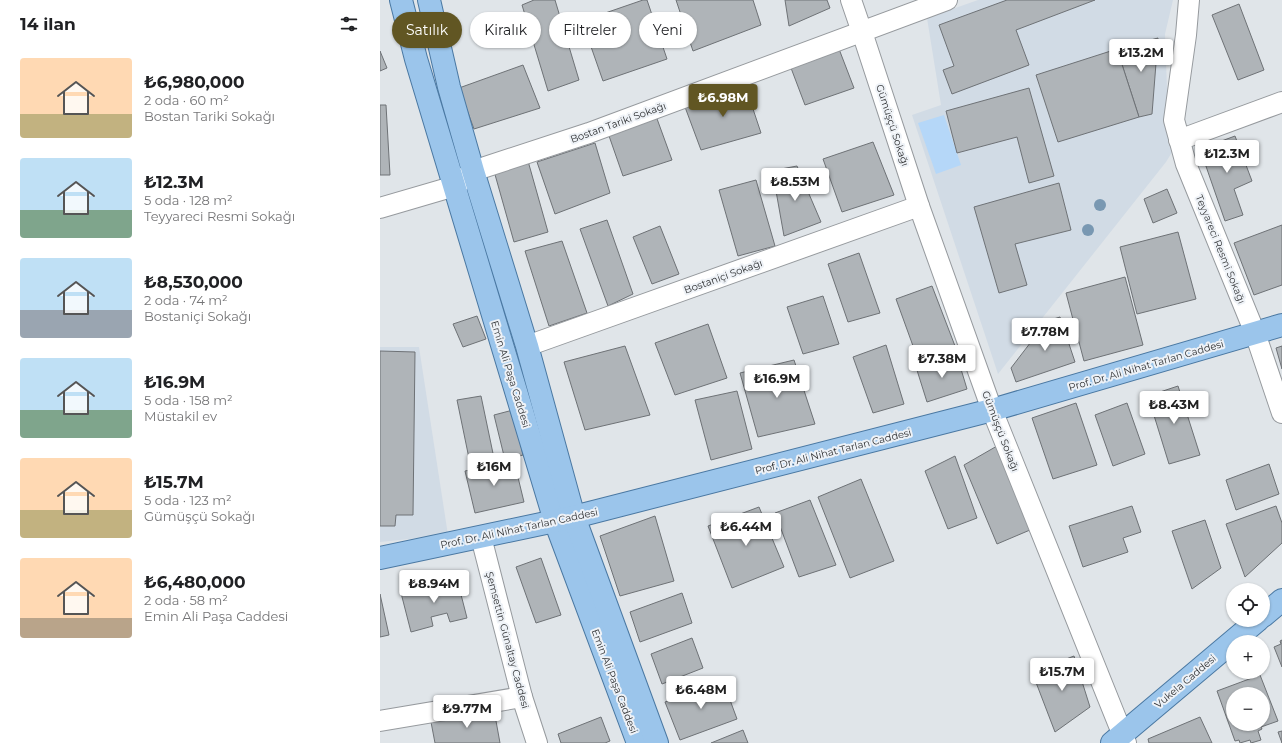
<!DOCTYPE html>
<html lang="tr">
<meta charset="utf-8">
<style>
:root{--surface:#fff;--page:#f2f2f2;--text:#202124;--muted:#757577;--accent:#615623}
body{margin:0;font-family:Montserrat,sans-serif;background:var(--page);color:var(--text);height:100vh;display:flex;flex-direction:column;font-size:15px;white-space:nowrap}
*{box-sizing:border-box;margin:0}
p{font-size:13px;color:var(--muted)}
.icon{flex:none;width:22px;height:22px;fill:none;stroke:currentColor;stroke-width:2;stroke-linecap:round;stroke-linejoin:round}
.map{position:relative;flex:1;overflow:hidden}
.side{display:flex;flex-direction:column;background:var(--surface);width:380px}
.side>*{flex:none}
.top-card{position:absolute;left:12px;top:12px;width:380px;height:36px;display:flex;gap:8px}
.tools{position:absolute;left:846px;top:583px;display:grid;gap:8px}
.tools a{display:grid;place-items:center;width:44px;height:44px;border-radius:50%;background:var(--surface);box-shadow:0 1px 3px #0004;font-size:20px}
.price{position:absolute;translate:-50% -34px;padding:0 9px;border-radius:4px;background:#fff;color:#222;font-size:13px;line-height:26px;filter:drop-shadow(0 1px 2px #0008)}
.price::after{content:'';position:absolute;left:50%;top:24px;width:12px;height:9px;margin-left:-6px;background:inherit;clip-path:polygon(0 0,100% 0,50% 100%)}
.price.current{background:var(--accent);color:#fff}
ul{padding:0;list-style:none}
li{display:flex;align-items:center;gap:12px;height:100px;padding:0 20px}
li span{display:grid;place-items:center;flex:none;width:112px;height:80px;border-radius:4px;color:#555}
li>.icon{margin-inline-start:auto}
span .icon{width:48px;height:48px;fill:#fffc;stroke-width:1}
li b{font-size:17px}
h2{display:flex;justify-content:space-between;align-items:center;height:48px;padding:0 20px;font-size:17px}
.pill{padding:0 14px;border-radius:18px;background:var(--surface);box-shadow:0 1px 3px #0004;font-size:14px;line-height:36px}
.pill.current{background:var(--accent);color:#fff}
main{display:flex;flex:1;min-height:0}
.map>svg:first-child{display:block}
</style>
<main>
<section class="side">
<h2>14 ilan<svg class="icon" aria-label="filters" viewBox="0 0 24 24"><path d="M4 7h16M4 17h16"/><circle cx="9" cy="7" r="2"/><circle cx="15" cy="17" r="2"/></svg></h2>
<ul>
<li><span style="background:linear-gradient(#ffd9b3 70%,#c2b280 0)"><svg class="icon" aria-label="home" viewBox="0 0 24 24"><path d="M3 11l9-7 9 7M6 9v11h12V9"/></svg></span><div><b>₺6,980,000</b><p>2 oda · 60 m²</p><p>Bostan Tariki Sokağı</p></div></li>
<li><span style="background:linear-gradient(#bfe0f5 65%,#7fa58c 0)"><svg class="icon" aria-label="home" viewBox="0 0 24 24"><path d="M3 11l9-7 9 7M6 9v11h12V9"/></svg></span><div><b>₺12.3M</b><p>5 oda · 128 m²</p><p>Teyyareci Resmi Sokağı</p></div></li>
<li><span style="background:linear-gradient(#bfe0f5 65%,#9aa5b1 0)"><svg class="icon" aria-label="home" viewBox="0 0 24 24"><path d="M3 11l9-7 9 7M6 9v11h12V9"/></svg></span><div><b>₺8,530,000</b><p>2 oda · 74 m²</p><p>Bostaniçi Sokağı</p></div></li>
<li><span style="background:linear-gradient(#bfe0f5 65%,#7fa58c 0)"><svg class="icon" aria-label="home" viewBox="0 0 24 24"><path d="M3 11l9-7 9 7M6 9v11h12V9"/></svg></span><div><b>₺16.9M</b><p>5 oda · 158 m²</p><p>Müstakil ev</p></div></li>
<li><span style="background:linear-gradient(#ffd9b3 65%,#c2b280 0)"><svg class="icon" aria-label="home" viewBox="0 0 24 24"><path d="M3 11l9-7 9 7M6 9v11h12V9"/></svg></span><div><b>₺15.7M</b><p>5 oda · 123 m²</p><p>Gümüşçü Sokağı</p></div></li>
<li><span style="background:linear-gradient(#ffd9b3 75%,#b9a48a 0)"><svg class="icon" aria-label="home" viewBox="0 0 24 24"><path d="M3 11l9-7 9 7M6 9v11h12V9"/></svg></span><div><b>₺6,480,000</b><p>2 oda · 58 m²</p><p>Emin Ali Paşa Caddesi</p></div></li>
</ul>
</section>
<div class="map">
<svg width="902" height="743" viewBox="0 0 902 743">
<rect width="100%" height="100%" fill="#e0e5e9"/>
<g fill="#d1dbe5">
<path d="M598,0H793L785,34L788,116L794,149L786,162L618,374L532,115L561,105L547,18Z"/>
<path d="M0,347H39L68,535L0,542Z"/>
</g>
<path fill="#b5d7f8" d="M564,115L581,165L556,174L538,123Z"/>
<g fill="#afb4b8" stroke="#6e7276" fill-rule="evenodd">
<path d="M154,0H175L199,80L168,91L142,5Z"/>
<path d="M263,0H267L287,59L223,81L202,21Z"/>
<path d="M296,0H373L381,25L313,51Z"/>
<path d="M405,0H447L450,8L409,26Z"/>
<path d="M627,0H715L636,30L649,65L572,94L563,70L574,66L559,25Z"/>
<path d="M859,4L884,70L858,80L832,15Z"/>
<path d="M778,38L772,114L759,117L737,49Z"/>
<path d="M459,49L474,88L425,105L411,68Z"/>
<path d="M737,49L759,117L678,142L656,75Z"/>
<path d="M0,51L7,68L0,71Z"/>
<path d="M143,65L160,108L94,129L79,88Z"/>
<path d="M365,85L381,133L321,150L305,107Z"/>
<path d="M649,88L674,176L649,183L637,137L577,153L566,111Z"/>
<path d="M0,105H6L10,175H0Z"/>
<path d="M276,116L292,160L243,176L228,133Z"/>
<path d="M855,136L872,181L854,189L863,215L845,221L820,149Z"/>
<path d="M493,142L514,195L462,212L443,159Z"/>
<path d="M215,143L230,193L175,214L157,162Z"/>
<path d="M148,161L168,232L134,242L114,171Z"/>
<path d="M417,166L441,222L404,236L396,191L401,169Z"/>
<path d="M376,180L395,246L358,256L339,190Z"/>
<path d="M679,183L691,230L635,244L647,285L619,293L594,207Z"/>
<path d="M787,189L797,213L773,223L764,199Z"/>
<path d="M227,220L253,294L228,306L200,229Z"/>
<path d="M902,225V285L874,295L854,243Z"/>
<path d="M280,226L299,274L272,284L253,237Z"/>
<path d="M798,232L816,299L757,314L740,247Z"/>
<path d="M182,241L207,313L169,326L145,251Z"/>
<path d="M479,253L500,313L468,322L448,264Z"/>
<path d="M745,277L763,345L704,361L686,293Z"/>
<path d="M552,286L575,346L537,357L516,299Z"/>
<path d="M443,296L459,344L423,354L407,307Z"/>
<path d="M97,316L106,339L83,347L73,324Z"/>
<path d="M680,317L695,362L636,382L631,368L667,321Z"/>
<path d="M328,324L347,378L295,395L275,343Z"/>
<path d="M506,345L524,404L493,413L473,357Z"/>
<path d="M245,346L270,415L205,430L184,362Z"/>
<path d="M902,346V369L896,348Z"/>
<path d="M0,351L35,352L33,515H16L15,526H0Z"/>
<path d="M577,356L587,389L547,402L536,367Z"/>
<path d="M414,360L435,424L378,437L360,373Z"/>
<path d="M798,386L820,455L789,464L768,396Z"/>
<path d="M357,391L372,449L331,460L315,400Z"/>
<path d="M101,396L115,463L91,468L77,400Z"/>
<path d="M696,403L717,465L673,479L652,418Z"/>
<path d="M747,403L765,454L733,466L715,415Z"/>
<path d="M133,410L143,455L125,460L114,415Z"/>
<path d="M617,446L650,530L617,544L584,465Z"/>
<path d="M575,456L597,518L568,529L545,471Z"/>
<path d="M134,461L144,502L95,513L85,471Z"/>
<path d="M889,464L899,494L856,510L846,480Z"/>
<path d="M481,479L514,561L470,578L438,497Z"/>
<path d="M430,500L456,565L419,577L395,513Z"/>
<path d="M752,506L761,532L743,538L748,552L703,567L689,526Z"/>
<path d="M896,506L902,523V543L865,577L846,524Z"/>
<path d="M379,507L404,567L352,588L328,526Z"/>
<path d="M275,516L294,581L240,596L220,536Z"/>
<path d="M825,520L841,568L812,589L792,531Z"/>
<path d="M161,558L181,615L156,623L136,567Z"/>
<path d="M77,579L87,618L70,622L67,613L51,617L53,626L31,632L21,593Z"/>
<path d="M302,593L312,623L260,642L250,612Z"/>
<path d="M0,594L9,635L0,637Z"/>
<path d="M312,638L323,668L282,684L271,654Z"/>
<path d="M902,640V667L894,647L901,644L900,641Z"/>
<path d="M694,656L710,707L675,732L652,672Z"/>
<path d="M880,675L898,721L881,727L882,729L878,731L881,740L871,743L870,740L860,743L859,740L855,741L837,691ZM853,694H883V724H853Z"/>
<path d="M343,681L357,719L300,740L285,702Z"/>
<path d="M114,710L120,743H55L51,722Z"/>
<path d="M221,717L230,741L225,743H181L178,734Z"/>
<path d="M820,717L832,743H769L768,739Z"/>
<path d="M363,730L368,743H331Z"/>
<path d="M902,731V743L898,732Z"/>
</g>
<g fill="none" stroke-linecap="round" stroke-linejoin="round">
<g stroke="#969a9e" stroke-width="22">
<g id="minor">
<path d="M471,0L482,32L539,206L612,410L746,743"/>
<path d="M809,0L806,35L794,120L806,164L875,333L902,413"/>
<path d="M799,140L902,102"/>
<path d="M0,208L75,186L93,171L209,133L567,0"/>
<path d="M147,346L539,206"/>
<path d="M101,537L142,697L157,743"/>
<path d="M0,721L142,697"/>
</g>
</g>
<g stroke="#4a78a2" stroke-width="24">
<g id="major">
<path d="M21,0L36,59L175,521L258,743"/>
<path d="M49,0L69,87L93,171L147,346L194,517L277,743"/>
<path d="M0,558L194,517L612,410L902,325"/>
<path d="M883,616L902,600"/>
<path d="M732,743L878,620"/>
</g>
</g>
<use href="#minor" stroke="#fff" stroke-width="20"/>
<use href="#major" stroke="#9bc5eb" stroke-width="22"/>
</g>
<g fill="#7998b2">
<circle cx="720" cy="205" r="6"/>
<circle cx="708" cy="230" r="6"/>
</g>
<g text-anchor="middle" stroke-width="4" stroke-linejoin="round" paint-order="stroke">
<g font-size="10" fill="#303234" stroke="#eef2f7">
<text transform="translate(238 122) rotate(-20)" y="4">Bostan Tariki Sokağı</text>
<text transform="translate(513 125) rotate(72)" y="4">Gümüşçü Sokağı</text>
<text transform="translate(841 249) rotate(68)" y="4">Teyyareci Resmi Sokağı</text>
<text transform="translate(343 276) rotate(-20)" y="4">Bostaniçi Sokağı</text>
<text transform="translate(766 365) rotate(-16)" y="4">Prof. Dr. Ali Nihat Tarlan Caddesi</text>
<text transform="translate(131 374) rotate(73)" y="4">Emin Ali Paşa Caddesi</text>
<text transform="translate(621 431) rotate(69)" y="4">Gümüşçü Sokağı</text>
<text transform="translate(453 451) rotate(-14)" y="4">Prof. Dr. Ali Nihat Tarlan Caddesi</text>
<text transform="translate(139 528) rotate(-12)" y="4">Prof. Dr. Ali Nihat Tarlan Caddesi</text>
<text transform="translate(128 640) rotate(75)" y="4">Şemsettin Günaltay Caddesi</text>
<text transform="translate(235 681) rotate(69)" y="4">Emin Ali Paşa Caddesi</text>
<text transform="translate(805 681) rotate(-40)" y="4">Vukela Caddesi</text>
</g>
</g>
</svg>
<div class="tools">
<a><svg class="icon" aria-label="locate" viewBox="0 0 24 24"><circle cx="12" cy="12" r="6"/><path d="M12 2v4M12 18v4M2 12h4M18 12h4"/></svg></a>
<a>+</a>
<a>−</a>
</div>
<b class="price" style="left:761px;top:73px">₺13.2M</b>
<b class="price current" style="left:343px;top:118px">₺6.98M</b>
<b class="price" style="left:847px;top:174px">₺12.3M</b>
<b class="price" style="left:415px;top:202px">₺8.53M</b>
<b class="price" style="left:665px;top:352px">₺7.78M</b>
<b class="price" style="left:562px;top:379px">₺7.38M</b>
<b class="price" style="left:397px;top:399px">₺16.9M</b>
<b class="price" style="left:794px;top:425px">₺8.43M</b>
<b class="price" style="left:114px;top:487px">₺16M</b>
<b class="price" style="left:366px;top:547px">₺6.44M</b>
<b class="price" style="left:54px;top:604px">₺8.94M</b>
<b class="price" style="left:682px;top:692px">₺15.7M</b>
<b class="price" style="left:321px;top:710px">₺6.48M</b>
<b class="price" style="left:87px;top:729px">₺9.77M</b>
<div class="top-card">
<a class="pill current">Satılık</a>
<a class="pill">Kiralık</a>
<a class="pill">Filtreler</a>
<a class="pill">Yeni</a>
</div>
</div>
</main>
